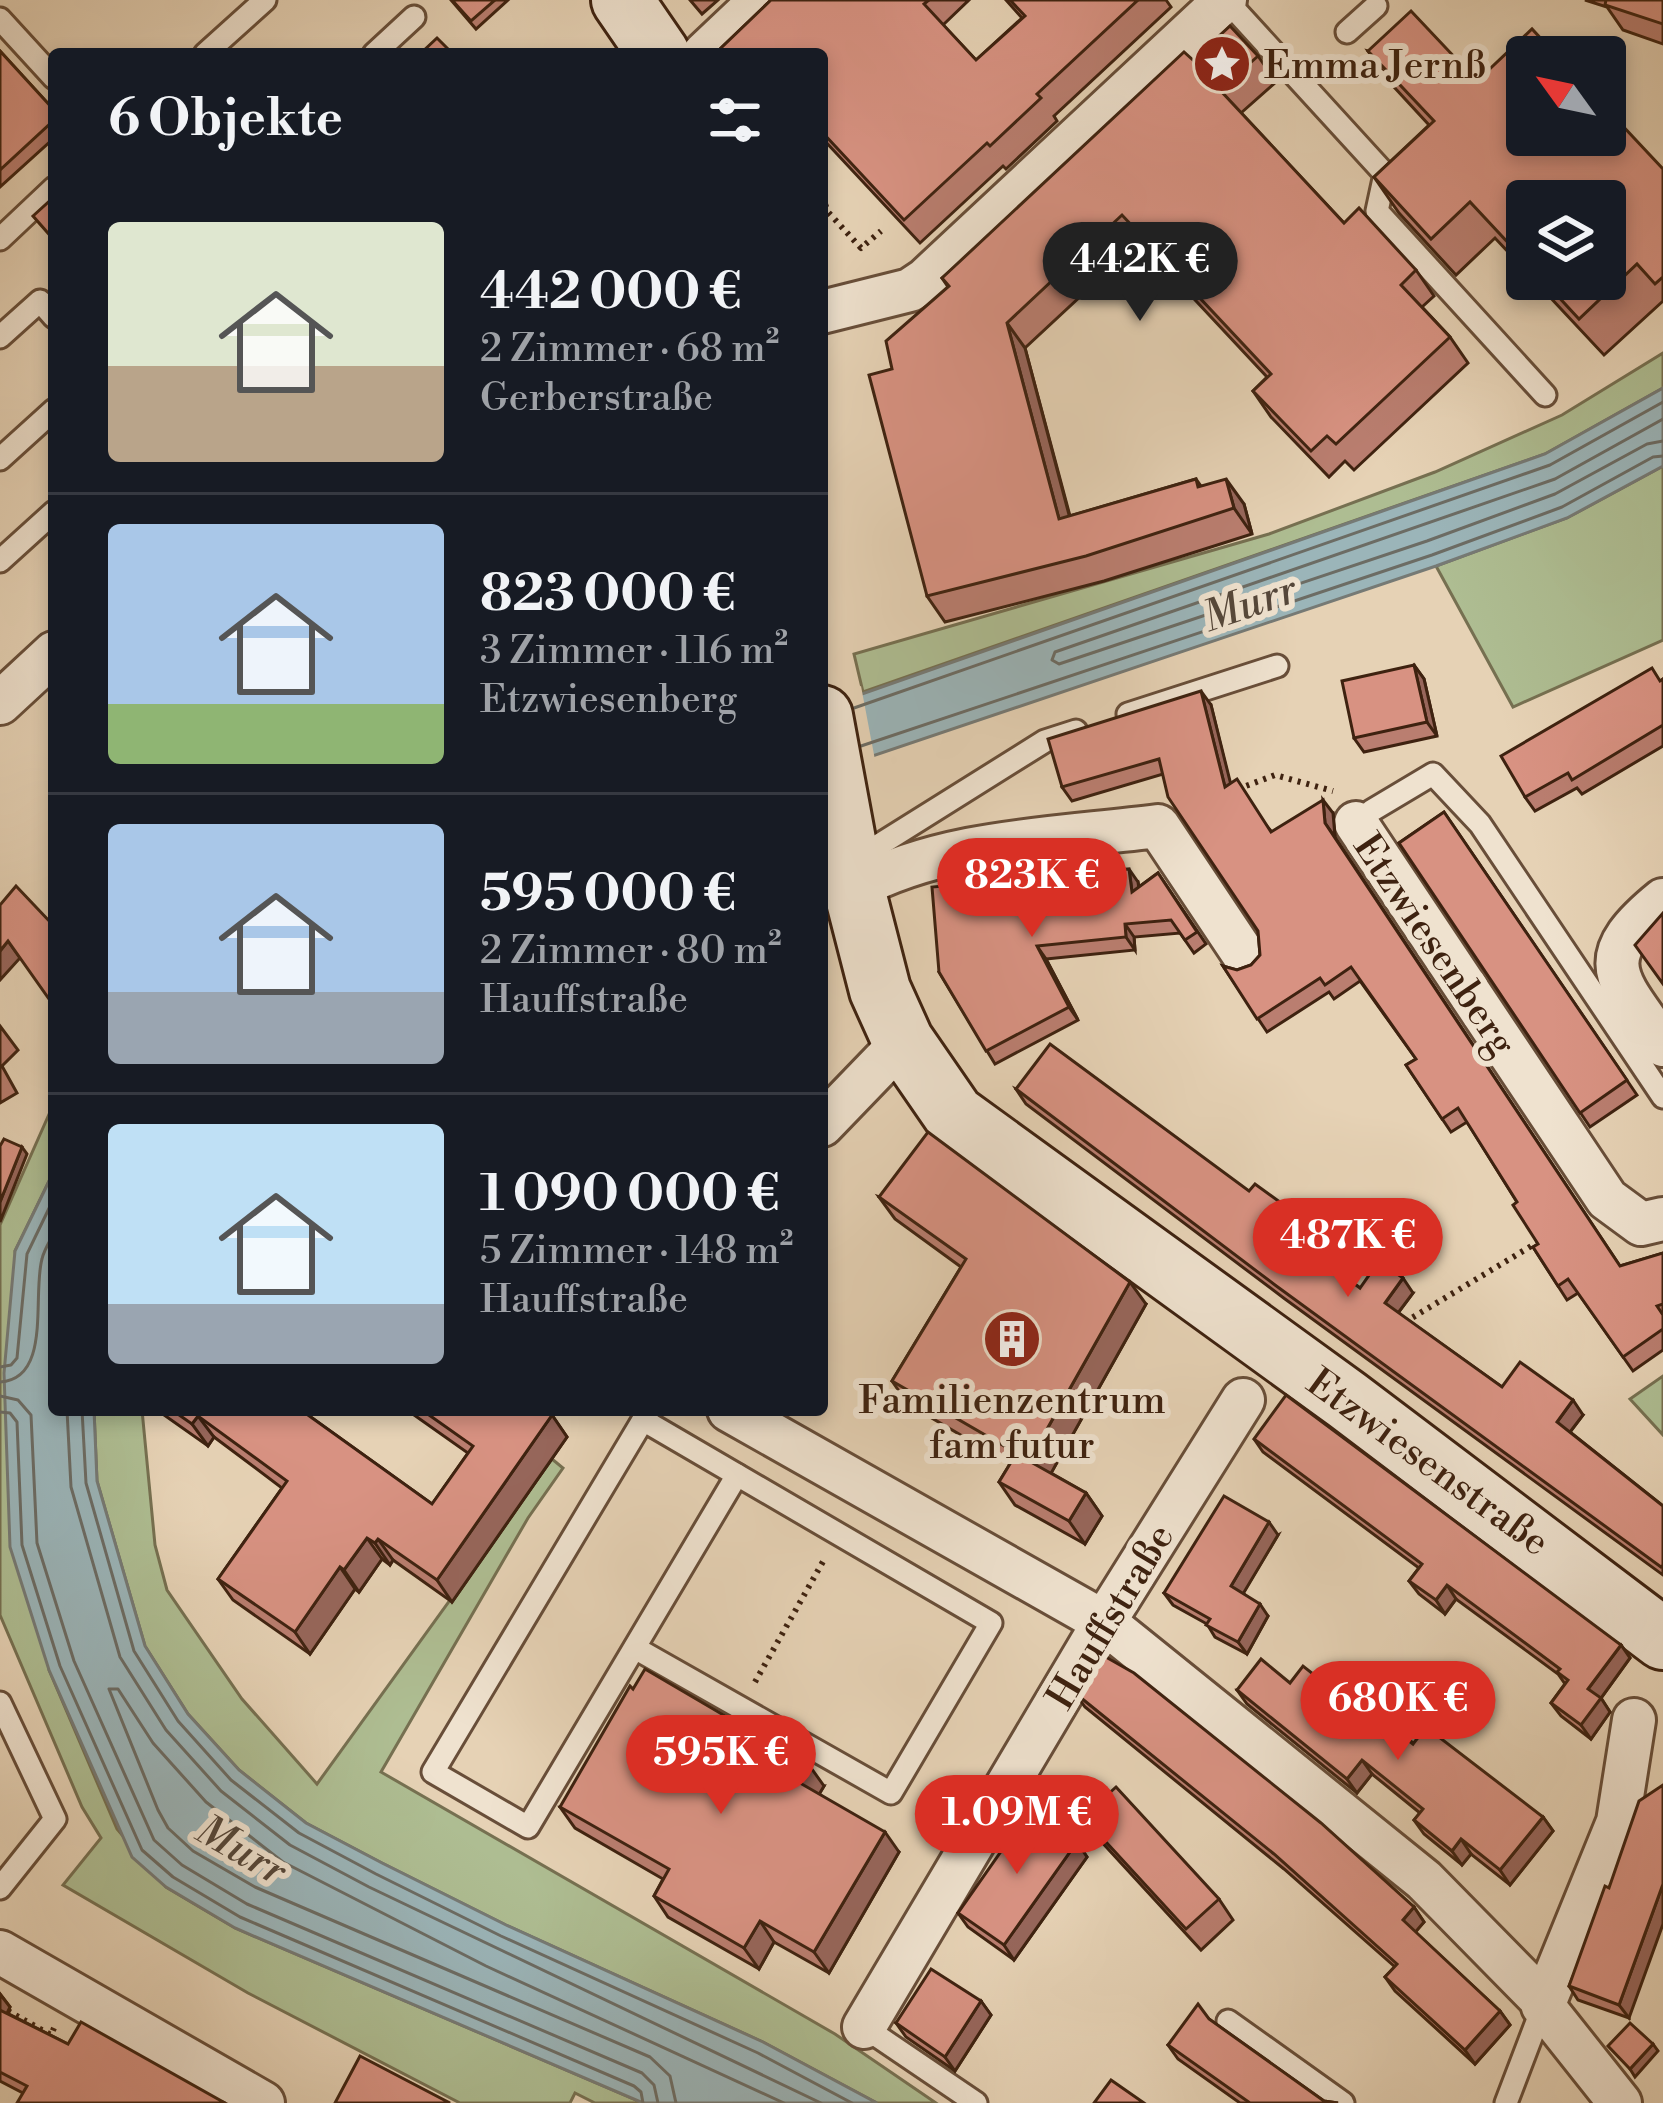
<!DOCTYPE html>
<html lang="de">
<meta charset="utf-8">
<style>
:root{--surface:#171b24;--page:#20242c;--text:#f1f3f6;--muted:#9ea1a6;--line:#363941;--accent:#d93025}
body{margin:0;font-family:"Libre Bodoni",serif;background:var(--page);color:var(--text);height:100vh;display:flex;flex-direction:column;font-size:45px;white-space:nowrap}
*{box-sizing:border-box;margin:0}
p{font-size:39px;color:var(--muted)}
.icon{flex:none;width:66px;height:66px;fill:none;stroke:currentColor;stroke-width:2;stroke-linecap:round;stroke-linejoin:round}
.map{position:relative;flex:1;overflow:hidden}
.side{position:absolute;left:48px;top:48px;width:780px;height:1368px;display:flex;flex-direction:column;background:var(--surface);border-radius:12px;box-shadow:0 6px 18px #0003}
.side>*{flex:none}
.needle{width:78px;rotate:303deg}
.buttons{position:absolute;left:1506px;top:36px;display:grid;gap:24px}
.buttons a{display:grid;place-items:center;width:120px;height:120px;border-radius:12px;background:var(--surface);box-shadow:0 6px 18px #0003;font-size:60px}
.price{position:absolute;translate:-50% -102px;padding:0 27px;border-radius:42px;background:var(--accent);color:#fff;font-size:39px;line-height:78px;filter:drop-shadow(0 3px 6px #0008)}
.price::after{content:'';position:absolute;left:50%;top:72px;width:36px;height:27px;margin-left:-18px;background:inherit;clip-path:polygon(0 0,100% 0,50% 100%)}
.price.on{background:#222;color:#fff}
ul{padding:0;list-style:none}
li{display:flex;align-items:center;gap:36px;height:300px;padding:0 60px}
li+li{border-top:3px solid var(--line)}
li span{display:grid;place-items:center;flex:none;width:336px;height:240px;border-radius:12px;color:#555}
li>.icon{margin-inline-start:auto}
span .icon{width:144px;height:144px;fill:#fffc;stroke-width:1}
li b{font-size:51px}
h2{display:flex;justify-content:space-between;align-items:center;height:144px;padding:0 60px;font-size:51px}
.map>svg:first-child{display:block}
</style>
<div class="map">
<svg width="1663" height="2103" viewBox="0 0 1663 2103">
<rect width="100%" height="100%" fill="#e6d2b5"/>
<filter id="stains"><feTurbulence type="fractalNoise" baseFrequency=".00167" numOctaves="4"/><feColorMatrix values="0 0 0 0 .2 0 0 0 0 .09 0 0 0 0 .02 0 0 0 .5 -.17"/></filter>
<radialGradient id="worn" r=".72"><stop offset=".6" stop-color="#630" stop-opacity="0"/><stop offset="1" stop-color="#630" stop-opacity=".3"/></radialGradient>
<g fill="#aebd92" stroke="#767051" stroke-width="3">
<path d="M1663,353V388L1545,454L863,692L854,654L1269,534L1435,472L1562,415Z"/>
<path d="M1663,466V640L1513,707L1436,566L1567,518Z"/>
<path d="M54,1103V1171L15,1251L49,1670L117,1829L166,1887L235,1928L643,2103H595L575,2093L570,2103H460L248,1993L63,1885L101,1838L82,1807L0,1615V1225Z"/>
<path d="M1663,1376V1435L1630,1399Z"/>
<path d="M94,1410H142L155,1545L167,1590L242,1699L317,1784L552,1459L563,1468L528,1518L381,1772L835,2034L936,2103H877L763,2042L506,1925L382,1863L306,1823L239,1770L188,1714L145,1646L97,1481Z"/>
</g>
<g fill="#9bb5b9" stroke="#767a75" stroke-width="3">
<path d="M1663,388V466L1567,518L1436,566L822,773V708L1545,454Z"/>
<path d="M54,1171V1410H94L97,1481L145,1646L188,1714L239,1770L306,1823L382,1863L506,1925L763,2042L877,2103H643L235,1928L166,1887L132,1857L49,1670L10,1547L4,1373L15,1251Z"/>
</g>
<path fill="#e6d2b5" d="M861,686L875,760L822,779V702Z"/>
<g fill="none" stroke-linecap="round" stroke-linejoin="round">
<g stroke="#6c6c64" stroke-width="3">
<path d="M1663,419L1555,479L1055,652L1052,660L1059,664L1427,541L1555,494L1647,444L1663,441"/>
<path d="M854,708L1550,465L1663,402"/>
<path d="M861,746L1432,555L1562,507L1653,457L1663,456"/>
<path d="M0,1367L11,1365L17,1358L27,1254L54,1198"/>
<path d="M0,1382C52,1379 32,1295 42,1259C44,1250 50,1241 54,1233"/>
<path d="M0,1396L18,1400L31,1415L37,1543L74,1661L154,1840L182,1865L247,1904L642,2073L654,2085L658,2103"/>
<path d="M67,1410L71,1487L120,1657L166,1730L221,1791L290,1845L369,1887L821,2103"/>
<path d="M82,1410L86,1483L134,1651L178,1721L231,1780L299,1833L376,1874L501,1936L758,2053L852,2103"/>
<path d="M0,1412L10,1413L17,1422L22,1545L60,1666L142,1850L173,1877L240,1917L634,2086L641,2092L643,2103"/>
<path d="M676,2103L670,2076L650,2057L255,1887L193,1851L168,1828L158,1810L109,1689H118L153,1743L206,1802L283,1862L486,1966L784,2103"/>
</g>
<g stroke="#684e39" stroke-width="27">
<g id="lane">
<path d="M1226,0L1385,174L1377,211L1545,395"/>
<path d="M0,19L54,78"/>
<path d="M1347,32L1376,6"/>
<path d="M205,54L265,0"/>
<path d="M374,54L414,17"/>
<path d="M0,239L54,188"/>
<path d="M0,337L40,301L54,317"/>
<path d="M0,459L54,410"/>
<path d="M0,561L54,512"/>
<path d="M1128,714L1277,666"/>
<path d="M1371,811L1433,774L1480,824L1663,1097"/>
<path d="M855,860L1045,741L1076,731"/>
<path d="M649,1410L433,1772L528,1827L737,1475"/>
<path d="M635,1648L891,1793L991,1623L643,1420"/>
<path d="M0,1703L55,1819L0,1888"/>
<path d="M1228,2021L1343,2103"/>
<path d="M864,2027L976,2103"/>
<path d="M1506,2103L1543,2006"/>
</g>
</g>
<g stroke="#684e39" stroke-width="48">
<g id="street">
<path d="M704,54L761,0"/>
<path d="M822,312L910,290L925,280L1225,0"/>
<path d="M0,703L54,653"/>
<path d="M1356,823L1607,1199L1641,1224L1663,1219"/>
<path d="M854,889C944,840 1057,839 1158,826L1246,958"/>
<path d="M1663,900C1589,960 1617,979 1663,1045"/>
<path d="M822,1125L903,1041"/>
<path d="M729,1410L1104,1622L1424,1880L1544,2002"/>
<path d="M0,1952L263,2103"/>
<path d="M864,2027L1104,1622L1243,1400"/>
<path d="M1620,2103L1543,2006L1618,1822L1634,1720"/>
</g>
</g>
<g stroke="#3e2210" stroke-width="66">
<g id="secondary">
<path d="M622,0L659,54"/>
<path d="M822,716L854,889L880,990L903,1041L954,1115L1347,1400L1663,1639"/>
</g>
</g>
<g stroke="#3e2210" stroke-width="6" stroke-dasharray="3 6" stroke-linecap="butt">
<path d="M822,196L828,212L861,248L881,231"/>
<path d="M1238,789L1275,775L1333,791"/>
<path d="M1405,1322L1543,1239"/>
<path d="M755,1682L825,1558"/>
<path d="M8,2011L51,2035L54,2028"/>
</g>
<use href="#lane" stroke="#efe2cf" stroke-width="21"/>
<use href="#street" stroke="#efe2cf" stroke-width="42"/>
<use href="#secondary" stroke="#efe2cf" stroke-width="60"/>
</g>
<g fill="#ba7e70" stroke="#3e2210" stroke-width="3">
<path d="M451,0H508L476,29Z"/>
<path d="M690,0H718L702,14Z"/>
<path d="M771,0H969L943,25L976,60L1022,18L1006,0H1166L1171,7L1054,116L1057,121L1006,169L1003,166L920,243L822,138V54H726L721,48Z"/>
<path d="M1585,0H1663V44L1623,30L1607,7Z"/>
<path d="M0,51L54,110V138L0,187Z"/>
<path d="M1368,51L1477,81L1663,169V301L1604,355L1533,279H1605L1527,201V272L1495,238L1456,275L1399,213L1374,177L1429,125L1394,87Z"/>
<path d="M1258,56L1276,82L1241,113L1344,223L1416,270L1434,296L1422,307L1450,337L1468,363L1354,470L1345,461L1329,477L1271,417L1253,391L1267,377L1140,241L1025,348L1070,516L1196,479L1201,486L1244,504L1252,534L1104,581L945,622L927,596L948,287L942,278L1193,60Z"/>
<path d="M1414,665L1424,679L1437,736L1364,752L1354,738Z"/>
<path d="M1663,679V746L1582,794L1577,788L1535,811L1525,797Z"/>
<path d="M1211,705L1230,784L1272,832L1333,813L1335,837L1620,1266L1663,1253V1350L1633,1371L1578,1293L1567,1300L1533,1247L1538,1244L1517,1202L1467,1122L1451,1132L1406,1065L1416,1059L1360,981L1334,999L1329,992L1267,1032L1223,966L1237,970L1251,965L1260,955L1258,931L1163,774L1072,801L1062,787Z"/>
<path d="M1444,812L1637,1095L1590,1127L1399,843Z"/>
<path d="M1158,873L1206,944L1194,953L1180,933L1134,937L1135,950L1046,959L1078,1020L995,1064L939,972L1138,882L1139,887Z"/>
<path d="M0,1026L18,1050L2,1066L17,1093L0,1103Z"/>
<path d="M1016,1089L1249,1191L1327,1243L1318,1256L1360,1288L1413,1293L1398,1313L1502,1387L1583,1415L1570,1432L1663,1506V1575L1285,1299L1026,1104Z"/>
<path d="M879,1197L1146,1304L1051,1473L1086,1493L1102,1516L1085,1544L1015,1505L999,1482L1010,1464L908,1404L892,1381L961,1267L895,1219Z"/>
<path d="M157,1410H301L432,1504L468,1453L407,1410H545L552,1415L567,1437L452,1602L393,1560L390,1565L382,1559L359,1592L355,1589L310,1654L233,1600L218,1579L282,1488L214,1437L208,1446Z"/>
<path d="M1254,1439L1621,1645L1630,1658L1601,1698L1610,1712L1591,1739L1561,1716L1551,1703L1565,1684L1558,1674L1456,1599L1445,1614L1419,1594L1409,1581L1419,1568L1263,1452Z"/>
<path d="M1278,1535L1243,1593L1268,1616L1247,1654L1215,1637L1207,1624L1173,1605L1164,1593Z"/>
<path d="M1290,1683L1365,1715L1543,1817L1553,1831L1510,1885L1471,1854L1462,1865L1424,1834L1414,1820L1420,1813L1372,1774L1357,1793L1247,1704L1237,1690Z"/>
<path d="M1075,1693L1414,1907L1424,1922L1415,1932L1500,2011L1510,2025L1475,2064L1395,1991L1385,1977L1395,1967L1284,1869L1085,1707Z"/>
<path d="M824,1786L819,1794L899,1852L829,1973L774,1942L759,1969L668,1917L654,1896L663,1879L575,1828L560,1807Z"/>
<path d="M1083,1817L1219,1899L1233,1920L1201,1950L1098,1838Z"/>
<path d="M1077,1842L1087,1857L1014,1960L968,1927L958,1913Z"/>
<path d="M1609,1888L1629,2018L1578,2000L1569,1986Z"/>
<path d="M0,1994L10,2007L7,2013L68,2044L225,2103L23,2093L0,2081Z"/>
<path d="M981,2001L991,2015L955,2071L906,2037L896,2023Z"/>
<path d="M1209,2019L1324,2101L1338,2103H1240L1178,2059L1168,2045Z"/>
</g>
<g fill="#97665b" stroke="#3e2210" stroke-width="3">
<path d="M1007,323L1025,348L1077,545L1059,519Z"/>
<path d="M1226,479L1244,504L1252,534L1234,508Z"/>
<path d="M1414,665L1424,679L1437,736L1427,722Z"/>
<path d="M1201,691L1211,705L1235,801L1225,787Z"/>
<path d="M1323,800L1333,813L1335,837L1325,823Z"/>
<path d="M1129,869L1138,882L1141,905L1132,892Z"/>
<path d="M1125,924L1134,937L1135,950L1126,937Z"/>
<path d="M8,941L20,958L0,980V951Z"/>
<path d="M1037,946L1046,959L1078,1020L1069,1007Z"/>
<path d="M22,1147L27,1154L0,1222V1202Z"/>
<path d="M1317,1229L1327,1243L1315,1260L1305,1246Z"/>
<path d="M1403,1278L1413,1293L1395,1317L1385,1303Z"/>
<path d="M1130,1282L1146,1304L1045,1484L1029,1461Z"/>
<path d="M1573,1400L1583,1415L1567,1436L1557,1422Z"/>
<path d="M552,1415L567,1437L452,1602L437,1580Z"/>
<path d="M198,1416L214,1437L208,1446L192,1424Z"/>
<path d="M1086,1493L1102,1516L1085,1544L1069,1521Z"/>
<path d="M1269,1522L1278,1535L1240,1599L1231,1586Z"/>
<path d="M367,1538L382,1559L359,1592L344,1570Z"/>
<path d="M378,1539L393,1560L390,1565L375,1543Z"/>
<path d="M340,1567L355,1589L310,1654L295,1632Z"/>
<path d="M1447,1585L1456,1599L1445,1614L1436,1600Z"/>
<path d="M1260,1604L1268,1616L1247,1654L1238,1642Z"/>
<path d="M1621,1645L1630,1658L1601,1698L1610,1712L1591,1739L1581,1725L1588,1689Z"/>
<path d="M1362,1760L1372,1774L1357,1793L1347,1779Z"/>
<path d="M809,1765L824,1786L814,1803L800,1783Z"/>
<path d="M1543,1817L1553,1831L1510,1885L1500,1870Z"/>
<path d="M885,1832L899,1852L829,1973L814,1952Z"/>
<path d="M1461,1839L1471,1854L1462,1865L1452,1851Z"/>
<path d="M1077,1842L1087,1857L1014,1960L1004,1945Z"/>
<path d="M1663,1884V1924L1629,2018L1619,2005Z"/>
<path d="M1414,1907L1424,1922L1413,1935L1403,1920Z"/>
<path d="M760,1921L774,1942L759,1969L744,1948Z"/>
<path d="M0,1994L10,2007L4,2020L0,2015Z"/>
<path d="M981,2001L991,2015L955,2071L945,2057Z"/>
<path d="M1500,2011L1510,2025L1475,2064L1465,2050Z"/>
<path d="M1653,2044L1658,2051L1635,2077L1630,2069Z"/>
</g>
<g fill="#d89282" stroke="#3e2210" stroke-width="3">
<path d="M452,0H495L471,21Z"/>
<path d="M771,0H929L924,4L976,60L1025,16L1010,0H1138L1037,94L1041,98L990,146L987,143L904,220L822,132V54H728L721,48Z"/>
<path d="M1606,0H1663V24L1605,5Z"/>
<path d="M1411,11L1477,81L1532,29L1558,57H1527V135H1605V107L1663,169V277L1655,284L1637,264L1579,319L1542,279H1605V201H1527V263L1470,202L1431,239L1374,177L1434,121L1368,51Z"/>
<path d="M1230,26L1258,56L1220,90L1344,223L1359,208L1416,270L1401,285L1450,337L1336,444L1327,436L1311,451L1253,391L1271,374L1122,215L1007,323L1059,519L1196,479L1198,487L1226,479L1234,508L1086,556L927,596L869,375L892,369L886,341L949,286L942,278L1184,52L1193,60Z"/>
<path d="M437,38L453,54H420Z"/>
<path d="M0,51L54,110V120L0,170Z"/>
<path d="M54,197V240L33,216Z"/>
<path d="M1414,665L1427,722L1354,738L1342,681Z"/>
<path d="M1652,668L1660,681L1663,679V725L1572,780L1568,773L1525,797L1501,756Z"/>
<path d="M1201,691L1225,787L1237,779L1271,832L1323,800L1325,823L1620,1266L1663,1253V1304L1657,1306L1663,1315V1329L1623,1357L1568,1279L1558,1286L1533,1247L1538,1244L1513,1205L1517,1202L1458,1108L1442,1119L1406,1065L1416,1059L1351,967L1325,985L1320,978L1257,1019L1223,966L1237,970L1251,965L1260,955L1258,931L1168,797L1159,759L1062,787L1048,739Z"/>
<path d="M1444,812L1627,1080L1580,1113L1399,843Z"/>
<path d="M1129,869L1132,892L1158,873L1197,932L1185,940L1171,920L1125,924L1126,937L1037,946L1069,1007L986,1051L939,972L932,887Z"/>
<path d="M16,886L54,926V1006L8,941L0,951V905Z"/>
<path d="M1663,913V984L1635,945Z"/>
<path d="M1050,1044L1249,1191L1255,1184L1317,1229L1305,1246L1360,1288L1379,1261L1403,1278L1385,1303L1502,1387L1520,1362L1573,1400L1557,1422L1663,1506V1565L1661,1567L1275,1285L1016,1089Z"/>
<path d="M928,1132L1130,1282L1029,1461L1086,1493L1069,1521L999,1482L1016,1454L1023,1457L892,1381L966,1259L879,1197Z"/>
<path d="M4,1139L22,1147L0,1202V1146Z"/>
<path d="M1286,1395L1621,1645L1588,1689L1601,1698L1581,1725L1551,1703L1568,1680L1557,1672L1560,1669L1447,1585L1436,1600L1409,1581L1422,1564L1254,1439Z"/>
<path d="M172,1410H301L432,1504L473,1446L422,1410H545L552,1415L437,1580L378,1539L375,1543L367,1538L344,1570L340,1567L295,1632L218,1579L287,1481L198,1416L192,1424Z"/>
<path d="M1224,1496L1269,1522L1231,1586L1260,1604L1238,1642L1206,1625L1210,1619L1164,1593Z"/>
<path d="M1097,1652L1134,1673L1321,1823L1414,1907L1403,1920L1500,2011L1465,2050L1385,1977L1397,1964L1274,1854L1075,1693Z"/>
<path d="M1261,1659L1290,1683L1303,1666L1365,1715L1369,1709L1413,1744L1426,1727L1543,1817L1500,1870L1461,1839L1452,1851L1414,1820L1423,1809L1362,1760L1347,1779L1237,1690Z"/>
<path d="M645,1669L809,1765L800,1783L885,1832L814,1952L760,1921L744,1948L654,1896L669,1869L560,1807L630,1686L633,1689Z"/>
<path d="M1663,1785V1884L1619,2005L1569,1986L1605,1886L1609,1888L1639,1801Z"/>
<path d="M1116,1787L1219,1899L1186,1929L1083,1817Z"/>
<path d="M1030,1810L1077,1842L1004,1945L958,1913Z"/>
<path d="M931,1969L981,2001L945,2057L896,2023Z"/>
<path d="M1198,2004L1209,2019L1324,2101L1338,2103H1250L1168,2045Z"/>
<path d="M0,2010L68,2044L81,2022L225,2103H17L27,2086L0,2072Z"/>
<path d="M1630,2023L1653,2044L1630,2069L1608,2046Z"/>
<path d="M360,2056L450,2103H335Z"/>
<path d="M1111,2080L1144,2103H1094Z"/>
</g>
<defs>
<g id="sight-disc" transform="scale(3)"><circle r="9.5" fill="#8f2418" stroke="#efe2cf"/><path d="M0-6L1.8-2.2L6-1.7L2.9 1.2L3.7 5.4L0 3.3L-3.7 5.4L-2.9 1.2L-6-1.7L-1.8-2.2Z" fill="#fff"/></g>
<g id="building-disc" transform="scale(3)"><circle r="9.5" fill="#8f2418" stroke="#efe2cf"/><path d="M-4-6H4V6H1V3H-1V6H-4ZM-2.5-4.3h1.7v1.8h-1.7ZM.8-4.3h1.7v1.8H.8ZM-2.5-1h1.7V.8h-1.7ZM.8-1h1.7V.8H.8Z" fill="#fff"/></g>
</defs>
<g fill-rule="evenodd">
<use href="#sight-disc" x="1222" y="64"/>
<use href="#building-disc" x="1012" y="1339"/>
</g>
<g text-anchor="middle" stroke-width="12" stroke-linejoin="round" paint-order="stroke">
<g font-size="39" fill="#3e2210" stroke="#efe2cf" text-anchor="start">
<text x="1264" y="78">Emma Jernß</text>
<text x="1012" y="1413" text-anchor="middle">Familienzentrum<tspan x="1012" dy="45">fam futur</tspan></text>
</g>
<g font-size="39" fill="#3e2210" stroke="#efe2cf">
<text transform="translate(1436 944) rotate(56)" y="14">Etzwiesenberg</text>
<text transform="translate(1429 1461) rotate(36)" y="14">Etzwiesenstraße</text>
<text transform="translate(1109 1616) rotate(-59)" y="14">Hauffstraße</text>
</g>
<g font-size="42" font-style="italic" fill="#55473a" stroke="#efe2cf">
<text transform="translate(1249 602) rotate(-19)" y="15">Murr</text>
<text transform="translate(242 1849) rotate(30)" y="15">Murr</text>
</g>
</g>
<rect width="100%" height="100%" filter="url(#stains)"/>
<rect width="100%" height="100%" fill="url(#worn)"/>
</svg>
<div class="buttons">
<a><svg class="needle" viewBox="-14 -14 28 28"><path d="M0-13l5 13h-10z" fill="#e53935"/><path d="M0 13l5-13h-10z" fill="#9ea1a6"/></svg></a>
<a><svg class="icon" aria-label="layers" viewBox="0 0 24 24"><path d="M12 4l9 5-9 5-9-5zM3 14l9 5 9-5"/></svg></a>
</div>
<b class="price on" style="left:1140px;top:324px">442K €</b>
<b class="price" style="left:1032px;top:940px">823K €</b>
<b class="price" style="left:1348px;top:1300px">487K €</b>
<b class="price" style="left:1398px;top:1763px">680K €</b>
<b class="price" style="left:721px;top:1817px">595K €</b>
<b class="price" style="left:1017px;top:1877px">1.09M €</b>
<section class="side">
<h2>6 Objekte<svg class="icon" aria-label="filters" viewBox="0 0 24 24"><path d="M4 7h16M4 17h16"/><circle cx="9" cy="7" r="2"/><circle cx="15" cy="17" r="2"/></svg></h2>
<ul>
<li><span style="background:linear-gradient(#dfe7d0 60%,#b9a48a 0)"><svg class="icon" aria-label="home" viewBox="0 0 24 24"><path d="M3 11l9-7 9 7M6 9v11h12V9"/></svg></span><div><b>442 000 €</b><p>2 Zimmer · 68 m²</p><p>Gerberstraße</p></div></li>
<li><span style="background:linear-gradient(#a9c7e8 75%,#8fb573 0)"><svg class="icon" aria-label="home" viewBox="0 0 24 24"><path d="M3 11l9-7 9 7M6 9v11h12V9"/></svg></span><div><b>823 000 €</b><p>3 Zimmer · 116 m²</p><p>Etzwiesenberg</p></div></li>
<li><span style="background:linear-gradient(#a9c7e8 70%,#9aa5b1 0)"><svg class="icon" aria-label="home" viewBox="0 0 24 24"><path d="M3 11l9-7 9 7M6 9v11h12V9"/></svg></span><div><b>595 000 €</b><p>2 Zimmer · 80 m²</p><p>Hauffstraße</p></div></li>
<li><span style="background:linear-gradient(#bfe0f5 75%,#9aa5b1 0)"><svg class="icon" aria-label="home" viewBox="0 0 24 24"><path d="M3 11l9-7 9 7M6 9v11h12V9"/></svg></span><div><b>1 090 000 €</b><p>5 Zimmer · 148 m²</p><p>Hauffstraße</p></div></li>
</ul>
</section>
</div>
